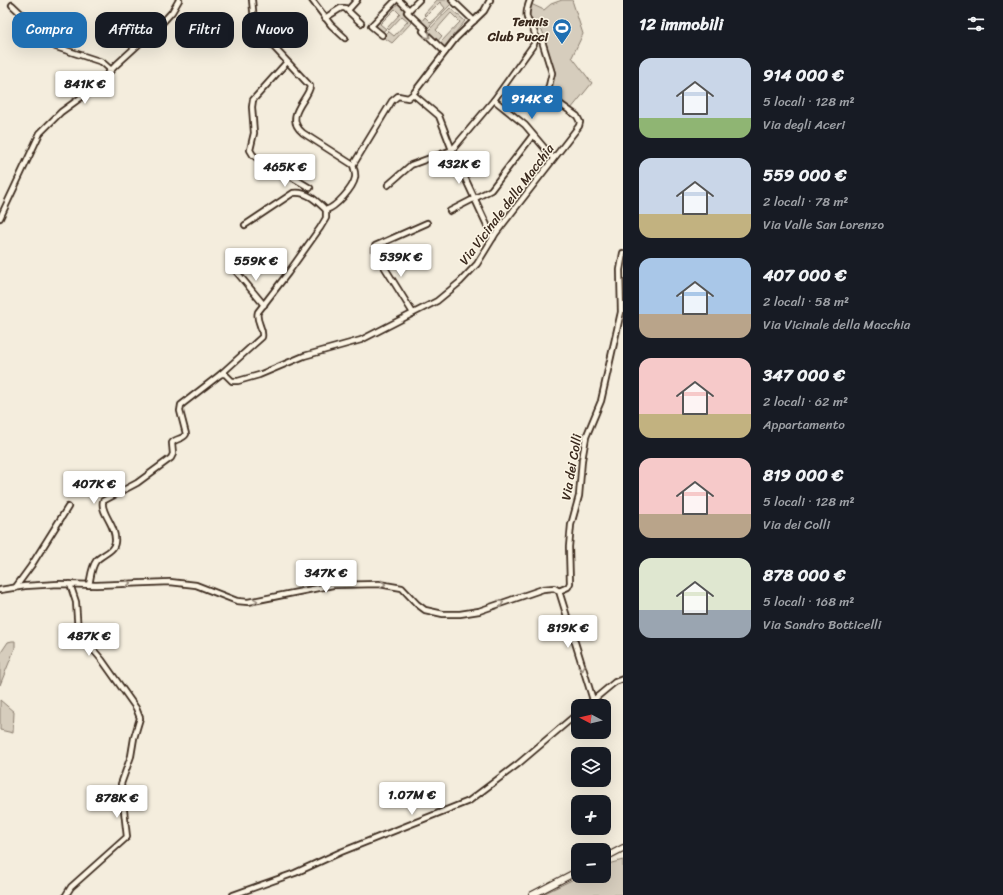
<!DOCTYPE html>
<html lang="it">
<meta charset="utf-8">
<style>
:root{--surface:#171b24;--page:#242831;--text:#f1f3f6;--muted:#9ea1a6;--accent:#1f6fb2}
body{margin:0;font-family:Sriracha,sans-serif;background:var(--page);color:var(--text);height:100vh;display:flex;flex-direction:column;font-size:15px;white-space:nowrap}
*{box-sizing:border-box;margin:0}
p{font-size:13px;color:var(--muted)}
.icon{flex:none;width:22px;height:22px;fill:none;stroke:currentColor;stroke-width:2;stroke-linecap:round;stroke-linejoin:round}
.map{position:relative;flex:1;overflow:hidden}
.details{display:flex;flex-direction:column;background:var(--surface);width:380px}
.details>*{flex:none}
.top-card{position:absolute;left:12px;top:12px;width:380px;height:36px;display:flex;gap:8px}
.needle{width:26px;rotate:277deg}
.controls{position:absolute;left:571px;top:699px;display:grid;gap:8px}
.controls a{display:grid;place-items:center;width:40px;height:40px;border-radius:8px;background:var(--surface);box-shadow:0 4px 16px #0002;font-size:20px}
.price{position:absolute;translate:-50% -34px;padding:0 9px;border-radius:4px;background:#fff;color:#222;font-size:13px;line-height:26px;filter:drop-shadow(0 1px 2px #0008)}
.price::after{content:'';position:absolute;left:50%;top:24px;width:12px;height:9px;margin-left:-6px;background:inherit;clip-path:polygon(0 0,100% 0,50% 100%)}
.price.active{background:var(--accent);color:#fff}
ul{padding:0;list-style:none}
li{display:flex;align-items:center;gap:12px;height:100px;padding:0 16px}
li span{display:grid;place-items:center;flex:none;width:112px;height:80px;border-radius:12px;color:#555}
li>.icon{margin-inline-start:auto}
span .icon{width:48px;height:48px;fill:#fffc;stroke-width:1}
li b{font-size:17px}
h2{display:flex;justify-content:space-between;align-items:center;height:48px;padding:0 16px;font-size:17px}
.pill{padding:0 14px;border-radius:12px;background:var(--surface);box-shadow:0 4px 16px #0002;font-size:14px;line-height:36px}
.pill.active{background:var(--accent);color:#fff}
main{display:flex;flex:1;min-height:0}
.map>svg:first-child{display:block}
</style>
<main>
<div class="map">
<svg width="623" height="895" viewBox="0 0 623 895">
<rect width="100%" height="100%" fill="#f4eddd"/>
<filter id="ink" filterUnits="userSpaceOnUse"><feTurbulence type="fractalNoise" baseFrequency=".025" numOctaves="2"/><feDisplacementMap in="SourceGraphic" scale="8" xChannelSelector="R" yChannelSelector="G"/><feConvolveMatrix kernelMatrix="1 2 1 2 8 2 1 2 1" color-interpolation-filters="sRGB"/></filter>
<g filter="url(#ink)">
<g fill="#d6cdbd" stroke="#887c6e">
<path d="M437,0H450L452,3L428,28L421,22L425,17L431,23L445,8L440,2L426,16L424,14Z"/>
<path d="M562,0H572L583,34L572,57L592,83L571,109L550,93L553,80L543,32L534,24L528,15L531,4L544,10L551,4Z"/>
<path d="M397,1L405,8L404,12L413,21L392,43L383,37L388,31L394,36L408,21L402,16L389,30L387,28L400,14L395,9L380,24L386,29L382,32L374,26Z"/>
<path d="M450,8L465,21L443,48L439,44L460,22L451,13L436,30L442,36L437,42L427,32Z"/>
<path d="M12,641H15V648L0,685V654L8,642Z"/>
<path d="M0,700L14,712L13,733L0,730Z"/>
<path d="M623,860V895H541L580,876H604V865Z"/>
</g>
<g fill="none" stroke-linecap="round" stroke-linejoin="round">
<g stroke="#3b2a1e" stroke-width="8">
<g id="minor">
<path d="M252,0L254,20L257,29L310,86C310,98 282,116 303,133L353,165"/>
<path d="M312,0L331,25L345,38"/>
<path d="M399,0L409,10L407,12L425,29L423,31L445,52"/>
<path d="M452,0L474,21"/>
<path d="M530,0C521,24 532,19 536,37"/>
<path d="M12,5L56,47L102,62L111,70"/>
<path d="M348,10L357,0"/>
<path d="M409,10L419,0"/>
<path d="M325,18L341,8H345L361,23"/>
<path d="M382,35L371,26L396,0"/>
<path d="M287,62L253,100L252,107L254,133L250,150L253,155L279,174L290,176L310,188"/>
<path d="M413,94L439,116L452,150L493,238"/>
<path d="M494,100L525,125L553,158"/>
<path d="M388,185L411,165L452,150L494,100L534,44L536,37"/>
<path d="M450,211L491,190L533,135"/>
<path d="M0,218L40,133L61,112L94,88L116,65L163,22L172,12L179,0"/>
<path d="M245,225L293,193C307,191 317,201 326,210"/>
<path d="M235,270L264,305"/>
<path d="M413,313L375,252V246L427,223"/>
<path d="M221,374L262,337C264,328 255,321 258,312L288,273L320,228L326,218V210C336,207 353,188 355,178C356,173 354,169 353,165L392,101L398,96L408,98L413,94L456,38L484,11L490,0"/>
<path d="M89,585C91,577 91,568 96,561C102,554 114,552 115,542C117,526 100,513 103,501L137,483L171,458L173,454L172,443C175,438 183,440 186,434L180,411L181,405L221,374H225L232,381H238L259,375L304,356L361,340L437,301L460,282L477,264L496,233L579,126L580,122L577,116L549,96L548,90L552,73L542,41L536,37"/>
<path d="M15,588L31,566L68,507"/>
<path d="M0,590L25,586L59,584L96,585L170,582L196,585L237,601L248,602L333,585L379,584L402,588L417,604L425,610L443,614H460L479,611L543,589L554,588L559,591"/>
<path d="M559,591L568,587L570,583L569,547L571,525L579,496L582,460L586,437L601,401L621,312L620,270L623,253"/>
<path d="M559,591L593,700"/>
<path d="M586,706L615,682L623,679"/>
<path d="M66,895L71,887L127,837L121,784L131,756L134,738L140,718L136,708L102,660L78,632L76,602L70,584"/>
<path d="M233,895L295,873L341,852L469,801L518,764L578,713"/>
</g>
</g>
<g stroke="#3b2a1e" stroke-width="8">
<g id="major">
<path d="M604,858L623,848"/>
<path d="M532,895L578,871"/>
</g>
</g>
<use href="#minor" stroke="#fcf5e5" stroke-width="4.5"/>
<use href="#major" stroke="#fcf5e5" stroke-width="5.5"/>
</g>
<defs><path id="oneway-chevron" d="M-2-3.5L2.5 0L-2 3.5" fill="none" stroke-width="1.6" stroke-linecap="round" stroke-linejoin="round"/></defs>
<g stroke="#9c9082">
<use href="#oneway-chevron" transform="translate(428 36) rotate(45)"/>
<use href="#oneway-chevron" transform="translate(128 583) rotate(-4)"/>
<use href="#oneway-chevron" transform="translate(383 584) rotate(5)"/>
<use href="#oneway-chevron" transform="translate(255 601) rotate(-9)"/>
<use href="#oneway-chevron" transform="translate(501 603) rotate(-19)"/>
<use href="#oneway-chevron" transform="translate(582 668) rotate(74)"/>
</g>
</g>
<defs>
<g id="stadium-pin" transform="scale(1)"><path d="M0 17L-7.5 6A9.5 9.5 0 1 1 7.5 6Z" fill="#1f6fb2" stroke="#fcf5e5"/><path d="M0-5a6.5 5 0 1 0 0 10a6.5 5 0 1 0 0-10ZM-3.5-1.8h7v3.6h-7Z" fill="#fff"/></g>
</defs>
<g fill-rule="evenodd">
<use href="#stadium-pin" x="562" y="28"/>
</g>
<g text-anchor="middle" stroke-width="3" stroke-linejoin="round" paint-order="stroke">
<g font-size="13" font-weight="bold" fill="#3b2a1e" stroke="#fcf5e5" text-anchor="end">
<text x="548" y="26">Tennis<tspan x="548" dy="15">Club Pucci</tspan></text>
</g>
<g font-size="13" fill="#3b2a1e" stroke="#fcf5e5">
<text transform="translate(506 204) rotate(-53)" y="5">Via Vicinale della Macchia</text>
<text transform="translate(571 467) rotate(-80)" y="5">Via dei Colli</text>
</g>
</g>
</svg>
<div class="controls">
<a><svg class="needle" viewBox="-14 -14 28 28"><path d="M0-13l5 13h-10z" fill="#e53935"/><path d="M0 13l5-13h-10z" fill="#9ea1a6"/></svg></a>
<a><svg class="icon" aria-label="layers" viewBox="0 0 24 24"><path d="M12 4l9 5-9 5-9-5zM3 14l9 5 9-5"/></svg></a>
<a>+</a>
<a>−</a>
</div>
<b class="price" style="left:85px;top:105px">841K €</b>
<b class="price active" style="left:532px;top:120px">914K €</b>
<b class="price" style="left:459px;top:185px">432K €</b>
<b class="price" style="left:285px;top:188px">465K €</b>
<b class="price" style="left:401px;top:278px">539K €</b>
<b class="price" style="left:256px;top:282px">559K €</b>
<b class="price" style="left:94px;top:505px">407K €</b>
<b class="price" style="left:326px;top:594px">347K €</b>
<b class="price" style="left:568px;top:649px">819K €</b>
<b class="price" style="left:89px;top:657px">487K €</b>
<b class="price" style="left:412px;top:816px">1.07M €</b>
<b class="price" style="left:117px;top:819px">878K €</b>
<div class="top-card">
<a class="pill active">Compra</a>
<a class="pill">Affitta</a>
<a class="pill">Filtri</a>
<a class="pill">Nuovo</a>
</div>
</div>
<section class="details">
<h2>12 immobili<svg class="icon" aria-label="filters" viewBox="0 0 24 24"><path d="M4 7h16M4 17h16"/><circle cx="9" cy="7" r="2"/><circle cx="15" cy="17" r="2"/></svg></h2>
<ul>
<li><span style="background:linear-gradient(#c9d6e8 75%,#8fb573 0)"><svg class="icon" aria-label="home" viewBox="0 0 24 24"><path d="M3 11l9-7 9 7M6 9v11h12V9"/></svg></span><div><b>914 000 €</b><p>5 locali · 128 m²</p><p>Via degli Aceri</p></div></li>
<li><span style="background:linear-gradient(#c9d6e8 70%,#c2b280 0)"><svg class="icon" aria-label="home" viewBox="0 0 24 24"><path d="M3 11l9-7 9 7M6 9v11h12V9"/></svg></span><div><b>559 000 €</b><p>2 locali · 78 m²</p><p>Via Valle San Lorenzo</p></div></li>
<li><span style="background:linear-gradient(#a9c7e8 70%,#b9a48a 0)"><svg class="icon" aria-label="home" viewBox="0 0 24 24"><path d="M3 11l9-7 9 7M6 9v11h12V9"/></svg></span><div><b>407 000 €</b><p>2 locali · 58 m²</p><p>Via Vicinale della Macchia</p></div></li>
<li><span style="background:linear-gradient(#f6c9c9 70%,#c2b280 0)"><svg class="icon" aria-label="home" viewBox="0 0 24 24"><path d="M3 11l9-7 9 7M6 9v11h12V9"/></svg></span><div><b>347 000 €</b><p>2 locali · 62 m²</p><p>Appartamento</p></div></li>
<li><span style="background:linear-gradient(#f6c9c9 70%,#b9a48a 0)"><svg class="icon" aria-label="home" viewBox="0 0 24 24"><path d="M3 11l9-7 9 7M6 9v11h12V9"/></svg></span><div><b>819 000 €</b><p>5 locali · 128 m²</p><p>Via dei Colli</p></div></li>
<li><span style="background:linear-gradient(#dfe7d0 65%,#9aa5b1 0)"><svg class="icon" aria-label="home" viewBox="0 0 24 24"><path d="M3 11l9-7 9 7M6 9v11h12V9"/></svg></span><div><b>878 000 €</b><p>5 locali · 168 m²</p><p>Via Sandro Botticelli</p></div></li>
</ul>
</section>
</main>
